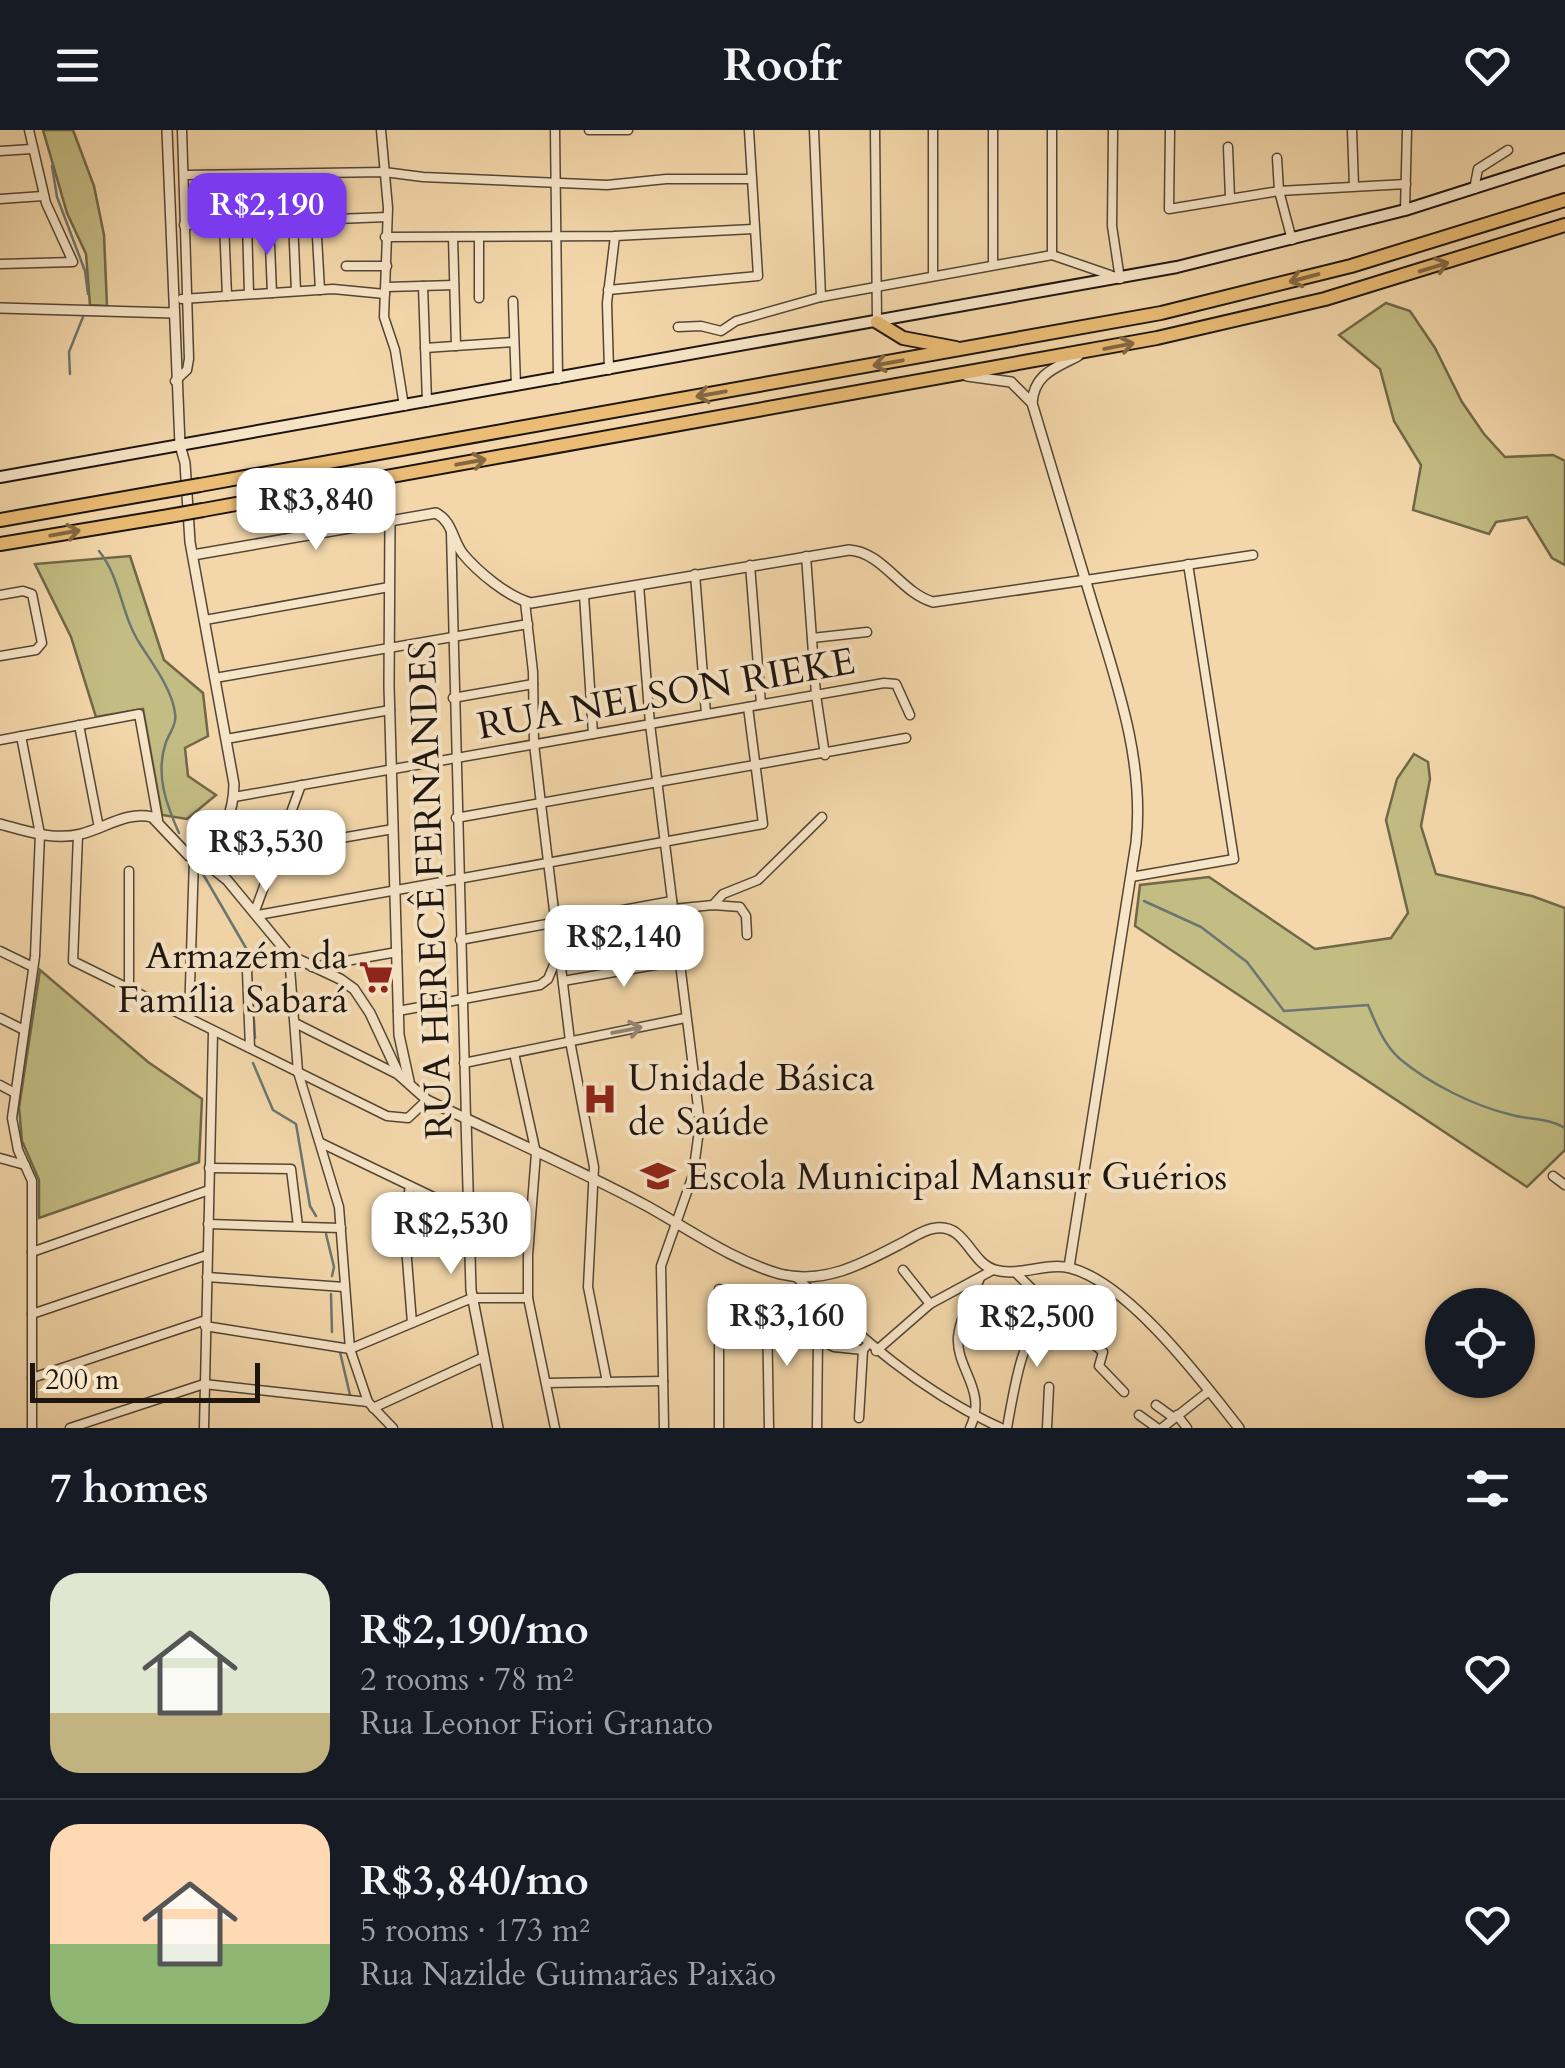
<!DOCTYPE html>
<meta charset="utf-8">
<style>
:root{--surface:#171b24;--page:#20242c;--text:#f1f3f6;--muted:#9ea1a6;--line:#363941;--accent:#7c3aed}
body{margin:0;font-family:Cardo,serif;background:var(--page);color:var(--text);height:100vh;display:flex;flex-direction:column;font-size:38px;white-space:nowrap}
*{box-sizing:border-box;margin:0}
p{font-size:32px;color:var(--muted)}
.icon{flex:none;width:55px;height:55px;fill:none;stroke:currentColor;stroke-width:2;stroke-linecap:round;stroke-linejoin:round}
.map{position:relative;height:1298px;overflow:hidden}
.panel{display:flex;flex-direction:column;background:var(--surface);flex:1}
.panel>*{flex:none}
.tools{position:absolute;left:1425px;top:1158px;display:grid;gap:20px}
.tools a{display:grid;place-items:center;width:110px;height:110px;border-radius:50%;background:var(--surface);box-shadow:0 2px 8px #0004;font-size:50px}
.scale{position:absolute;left:30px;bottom:25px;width:230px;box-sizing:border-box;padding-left:10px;border:5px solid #1e150e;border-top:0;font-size:28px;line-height:35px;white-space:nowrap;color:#1e150e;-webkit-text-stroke:8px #f7e5c8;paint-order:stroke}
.price{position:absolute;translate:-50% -85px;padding:0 22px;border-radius:20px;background:#fff;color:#222;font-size:32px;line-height:65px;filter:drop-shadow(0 2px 5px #0008)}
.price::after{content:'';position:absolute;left:50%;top:60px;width:30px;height:22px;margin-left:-15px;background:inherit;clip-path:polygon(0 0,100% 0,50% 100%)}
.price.active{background:var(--accent);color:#fff}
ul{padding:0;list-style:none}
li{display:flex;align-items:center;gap:30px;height:250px;padding:0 50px}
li+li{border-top:2px solid var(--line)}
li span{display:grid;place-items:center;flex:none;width:280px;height:200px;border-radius:30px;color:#555}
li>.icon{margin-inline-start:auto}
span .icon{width:120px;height:120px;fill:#fffc;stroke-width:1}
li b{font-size:42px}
h2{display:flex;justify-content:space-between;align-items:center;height:120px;padding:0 50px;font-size:42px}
header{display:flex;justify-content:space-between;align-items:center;height:130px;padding:0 50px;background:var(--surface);font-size:45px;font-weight:600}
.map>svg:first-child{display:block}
</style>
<header><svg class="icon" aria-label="menu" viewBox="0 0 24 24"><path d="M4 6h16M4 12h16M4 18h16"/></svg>Roofr<svg class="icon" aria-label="heart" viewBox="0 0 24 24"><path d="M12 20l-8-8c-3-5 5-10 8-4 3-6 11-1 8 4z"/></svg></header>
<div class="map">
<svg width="1565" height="1298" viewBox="0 0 1565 1298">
<rect width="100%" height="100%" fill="#f3d7aa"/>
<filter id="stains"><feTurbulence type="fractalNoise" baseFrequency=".002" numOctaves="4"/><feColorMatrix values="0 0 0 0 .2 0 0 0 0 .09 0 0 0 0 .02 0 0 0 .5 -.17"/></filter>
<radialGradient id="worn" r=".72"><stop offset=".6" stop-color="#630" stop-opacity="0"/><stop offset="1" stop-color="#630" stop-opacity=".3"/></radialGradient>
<g fill="#c3bc83" stroke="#706848" stroke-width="2.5">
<path d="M43,0H73L94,56L104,105L107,176L90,175L86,124L67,83Z"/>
<path d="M1386,173L1410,181L1435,218L1462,272L1484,304L1505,327L1553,325L1565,331V435L1552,428L1527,387L1496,392L1489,404L1413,380L1421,335L1394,291L1380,239L1339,205Z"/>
<path d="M130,426L164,530L203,563L208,606L185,618L188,646L216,665L187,689L162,685L143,579L96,587L71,507L35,434Z"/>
<path d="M1414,624L1428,632L1430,649L1421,696L1436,744L1532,766L1565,778V1020L1527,1057L1135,796L1140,755L1209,747L1315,819L1391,808L1408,783L1386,690L1397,649Z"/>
<path d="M40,840L148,932L202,969L199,1032L39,1088V1050L22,1011L19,977Z"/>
</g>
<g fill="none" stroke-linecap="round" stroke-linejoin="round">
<g stroke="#6a7770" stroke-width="2.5">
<path d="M52,36L57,67L85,141L88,164"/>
<path d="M70,244L69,222L83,187"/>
<path d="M99,421C121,448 121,485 140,514C152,533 172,559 175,583C177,594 170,602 166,612C155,644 166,674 179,703"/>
<path d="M203,744L250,825L255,908"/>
<path d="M1144,771L1201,797L1247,832L1284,881L1368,875C1376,894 1384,915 1400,929C1430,954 1474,976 1512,985C1530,990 1549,988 1565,998"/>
<path d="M253,933L273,980L296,994L310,1076L316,1086"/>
<path d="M326,1104L334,1137L332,1146"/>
<path d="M331,1164L332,1202"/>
<path d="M340,1222L350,1265"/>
</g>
<g stroke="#534635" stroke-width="11">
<g id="minor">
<path d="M381,0L388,78L384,187L395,220L404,276"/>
<path d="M555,0L558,249"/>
<path d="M589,0H628"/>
<path d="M814,0L821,167"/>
<path d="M875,0L877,192"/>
<path d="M1113,0L1112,96L1120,149"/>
<path d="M1170,0L1169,79L1279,61L1406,54"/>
<path d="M1352,0L1354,56"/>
<path d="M1228,17L1230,68"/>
<path d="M0,21L32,19"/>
<path d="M1277,28L1279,61L1292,110"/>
<path d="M184,45L384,42L423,47L607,55L666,49H751"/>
<path d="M1474,59L1478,39L1508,20"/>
<path d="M0,69L43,66"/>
<path d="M1405,80L1407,0"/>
<path d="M316,89L320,160"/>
<path d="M293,90L296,161"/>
<path d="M269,91L272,163"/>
<path d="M247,92L249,164"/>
<path d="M224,93L227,166"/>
<path d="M184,95L387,87"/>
<path d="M385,107L615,106L753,99"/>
<path d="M453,107L456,216"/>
<path d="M1052,125V0"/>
<path d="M0,134L73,132L46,73L29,0"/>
<path d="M993,134V0"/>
<path d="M346,136H387"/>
<path d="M933,146V0"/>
<path d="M423,156L427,272"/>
<path d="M387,157L454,155"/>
<path d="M608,160L758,146L749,0"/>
<path d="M479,168V107"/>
<path d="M182,169L333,159L385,164"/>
<path d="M513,171L516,256"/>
<path d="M678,197L701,196L721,201L736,191L821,167L1052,125L1116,147"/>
<path d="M425,218L514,212"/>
<path d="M609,240L607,173L615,106"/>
<path d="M175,251L187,240L189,229L182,0"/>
<path d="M451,402L466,989"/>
<path d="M806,426L816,565L825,625"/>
<path d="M750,435L761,574"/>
<path d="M695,444L706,584"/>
<path d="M1086,450L1253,425"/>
<path d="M639,455L650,594L700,993L693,1045L661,1136L664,1298"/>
<path d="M0,465L23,461L32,464L42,513L36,520L0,526"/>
<path d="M584,465L593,604"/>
<path d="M525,472L533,542L534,614L541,674L570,911L594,1037L588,1157L607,1252"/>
<path d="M205,490L389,457"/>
<path d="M812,508L867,502"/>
<path d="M215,548L528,494"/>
<path d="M453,568L533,554"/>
<path d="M79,595L99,698"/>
<path d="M21,606L40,704L35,826L12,988L18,1020L32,1051V1298"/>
<path d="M226,609L390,580"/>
<path d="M0,610L139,584L158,690"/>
<path d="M234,667L884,553L896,554L910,585"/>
<path d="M456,688L906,608"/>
<path d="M78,705L73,831L387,986L408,988L427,970"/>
<path d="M278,719L393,699"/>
<path d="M1131,747L1234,729L1188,434"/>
<path d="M713,775L723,764L758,750L822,687"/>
<path d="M673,779L713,775L740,777L746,786L747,805"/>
<path d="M255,781L301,655"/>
<path d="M258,785L763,694L748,577"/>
<path d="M460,810L672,771"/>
<path d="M0,821L33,837"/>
<path d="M289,825L298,942L339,1077L350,1219L368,1272L393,1298"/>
<path d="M312,837L397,822"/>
<path d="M247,841L250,918"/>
<path d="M563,851L678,831"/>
<path d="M129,858V741"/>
<path d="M398,881L540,855L548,849L558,825"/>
<path d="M189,887L194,729"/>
<path d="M0,888L24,900"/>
<path d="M295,893L399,945"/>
<path d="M514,923L536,1023L528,1125V1168L555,1298"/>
<path d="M464,933L685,888"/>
<path d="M0,955L15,963"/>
<path d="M321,1013L469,1084"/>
<path d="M0,1028L25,1035"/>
<path d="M209,1038L291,1039L298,1096"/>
<path d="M1553,1046L1565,1055"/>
<path d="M410,1056L404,1091L412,1193"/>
<path d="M208,1094L341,1098"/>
<path d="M32,1122L209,1060"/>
<path d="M903,1140L930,1174"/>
<path d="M1015,1142L1047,1174L1103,1222L1099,1236L1124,1262"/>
<path d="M207,1147L344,1157"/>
<path d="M796,1147C862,1208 918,1260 1001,1298"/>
<path d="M767,1181L769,1298"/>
<path d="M32,1184L207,1125"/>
<path d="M205,1196L350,1219L472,1168H528"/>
<path d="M876,1221L930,1174L993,1140"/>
<path d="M32,1248L206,1190"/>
<path d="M546,1253L663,1251"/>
<path d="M1156,1275L1174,1288"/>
<path d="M373,1278L484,1227"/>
<path d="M1139,1285L1157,1298"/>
<path d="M1177,1285L1187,1298"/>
<path d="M859,1288L863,1220"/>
<path d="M70,1298L204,1254L368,1272"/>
<path d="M204,1298L213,902"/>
<path d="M719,1298V1159L834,1217L863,1220L868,1214"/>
<path d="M817,1298L818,1207"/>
<path d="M970,1298C988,1260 956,1240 958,1207C960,1187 972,1167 980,1148"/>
<path d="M1007,1298C1015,1253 1021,1213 1047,1174"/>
<path d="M1047,1298L1049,1257"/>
<path d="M1162,1298L1209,1261"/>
</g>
</g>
<g stroke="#534635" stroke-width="12">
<g id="tertiary">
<path d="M167,0L180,315L185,333L190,412L234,654C234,681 221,713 204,733"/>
<path d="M0,178L173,183"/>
<path d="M967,246L1011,252L1032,273C1052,340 1072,406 1092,472C1116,551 1145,630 1136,713L1069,1137"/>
<path d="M1032,273C1034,244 1055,238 1078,226"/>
<path d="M390,390L389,556L399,905L409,951"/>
<path d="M193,425L436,383C453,392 452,410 463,424C478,442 508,467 531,473L849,420C883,422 901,463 933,472L1086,450"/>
<path d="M0,694C26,701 54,711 81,704C105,698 127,681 152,687L189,726L212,738L227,750L289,825L340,849L354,859L370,883L399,945L427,970C499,1005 574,1037 645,1075C689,1099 731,1130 780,1144C825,1155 864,1133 902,1113C912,1108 924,1099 936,1098C966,1094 970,1133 995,1140C1019,1147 1047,1132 1070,1138C1129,1153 1202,1251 1239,1298"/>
<path d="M466,989L471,1160L498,1298"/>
</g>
</g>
<g stroke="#1e150e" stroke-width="14">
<path id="secondary" d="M0,347L1177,137L1405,80L1565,29"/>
</g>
<g stroke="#1e150e" stroke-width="16">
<g id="motorway">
<path d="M877,192L903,208L956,218"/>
<path d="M200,355L1161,183L1351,136L1565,70"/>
<path d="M203,380L1157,208L1325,169L1565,95"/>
<path d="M0,390L165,361"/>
<path d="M0,414L169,386"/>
</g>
</g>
<use href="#minor" stroke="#f7e5c8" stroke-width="8"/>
<use href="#tertiary" stroke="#f7e5c8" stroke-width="9"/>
<use href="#secondary" stroke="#f7e5c8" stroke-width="10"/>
<use href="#motorway" stroke="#eabc75" stroke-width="12"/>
<g stroke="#1e150e" stroke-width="16" stroke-linecap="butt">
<g id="motorway-bridge">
<path d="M165,361L200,355"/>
<path d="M169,386L203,380"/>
</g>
</g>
<use href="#motorway-bridge" stroke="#eabc75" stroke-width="12"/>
</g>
<defs><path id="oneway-shaft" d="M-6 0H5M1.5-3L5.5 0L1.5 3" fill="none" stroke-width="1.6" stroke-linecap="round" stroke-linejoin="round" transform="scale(2.5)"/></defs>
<g stroke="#846842">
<use href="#oneway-shaft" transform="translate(1434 137) rotate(-17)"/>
<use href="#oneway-shaft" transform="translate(1304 148) rotate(165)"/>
<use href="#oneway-shaft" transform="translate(1119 216) rotate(-11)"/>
<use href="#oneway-shaft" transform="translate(888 233) rotate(170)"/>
<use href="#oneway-shaft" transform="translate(711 264) rotate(170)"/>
<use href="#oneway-shaft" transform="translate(471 332) rotate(-10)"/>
<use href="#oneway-shaft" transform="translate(65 403) rotate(-10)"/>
</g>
<use stroke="#958774" href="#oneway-shaft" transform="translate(627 900) rotate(-11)"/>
<defs>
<g id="supermarket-bare" transform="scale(2.7)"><path d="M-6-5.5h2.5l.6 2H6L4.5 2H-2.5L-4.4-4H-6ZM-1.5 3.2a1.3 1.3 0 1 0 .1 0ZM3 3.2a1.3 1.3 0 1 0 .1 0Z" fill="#8f2418" stroke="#f7e5c8" stroke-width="2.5" paint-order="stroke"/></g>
<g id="hospital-bare" transform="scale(2.7)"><path d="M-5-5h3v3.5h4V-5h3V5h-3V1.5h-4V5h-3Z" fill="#8f2418" stroke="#f7e5c8" stroke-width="2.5" paint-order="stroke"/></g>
<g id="school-bare" transform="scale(2.7)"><path d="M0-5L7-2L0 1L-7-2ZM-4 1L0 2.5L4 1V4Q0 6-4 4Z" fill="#8f2418" stroke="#f7e5c8" stroke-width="2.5" paint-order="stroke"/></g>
</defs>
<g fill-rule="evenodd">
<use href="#supermarket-bare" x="376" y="847"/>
<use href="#hospital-bare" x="600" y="969"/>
<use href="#school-bare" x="658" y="1046"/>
</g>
<g text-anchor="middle" stroke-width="8" stroke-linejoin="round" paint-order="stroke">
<g font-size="38" fill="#1e150e" stroke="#f7e5c8">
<text transform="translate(666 563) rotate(-10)" y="13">RUA NELSON RIEKE</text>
<text transform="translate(430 760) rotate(-92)" y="13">RUA HERECÊ FERNANDES</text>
</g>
<g font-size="38" fill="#1e150e" stroke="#f7e5c8" text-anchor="start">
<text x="348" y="838" text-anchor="end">Armazém da<tspan x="348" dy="44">Família Sabará</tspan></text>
<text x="628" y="960">Unidade Básica<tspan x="628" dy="44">de Saúde</tspan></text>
<text x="686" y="1059">Escola Municipal Mansur Guérios</text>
</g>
</g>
<rect width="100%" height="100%" filter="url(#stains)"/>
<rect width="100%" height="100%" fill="url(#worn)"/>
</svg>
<div class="tools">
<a><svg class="icon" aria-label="locate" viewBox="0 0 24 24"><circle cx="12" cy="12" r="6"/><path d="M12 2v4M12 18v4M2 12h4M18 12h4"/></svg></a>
</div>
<div class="scale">200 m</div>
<b class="price active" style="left:267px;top:128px">R$2,190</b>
<b class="price" style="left:316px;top:423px">R$3,840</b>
<b class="price" style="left:266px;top:765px">R$3,530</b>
<b class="price" style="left:624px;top:860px">R$2,140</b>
<b class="price" style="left:451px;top:1147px">R$2,530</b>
<b class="price" style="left:787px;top:1239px">R$3,160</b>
<b class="price" style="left:1037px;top:1240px">R$2,500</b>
</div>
<section class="panel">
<h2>7 homes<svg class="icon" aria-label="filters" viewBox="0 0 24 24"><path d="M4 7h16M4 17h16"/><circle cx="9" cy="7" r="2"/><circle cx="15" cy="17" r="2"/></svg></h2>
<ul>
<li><span style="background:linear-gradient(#dfe7d0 70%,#c2b280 0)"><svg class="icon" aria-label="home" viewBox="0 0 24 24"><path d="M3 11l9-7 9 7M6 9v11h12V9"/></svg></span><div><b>R$2,190/mo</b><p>2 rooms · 78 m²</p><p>Rua Leonor Fiori Granato</p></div><svg class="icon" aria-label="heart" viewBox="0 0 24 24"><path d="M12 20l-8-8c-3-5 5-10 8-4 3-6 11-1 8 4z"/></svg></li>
<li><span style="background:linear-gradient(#ffd9b3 60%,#8fb573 0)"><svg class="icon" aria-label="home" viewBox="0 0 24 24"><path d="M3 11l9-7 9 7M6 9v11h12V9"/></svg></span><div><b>R$3,840/mo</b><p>5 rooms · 173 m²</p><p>Rua Nazilde Guimarães Paixão</p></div><svg class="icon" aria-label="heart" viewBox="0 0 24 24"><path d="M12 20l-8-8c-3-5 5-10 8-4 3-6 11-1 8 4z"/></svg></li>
</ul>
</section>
